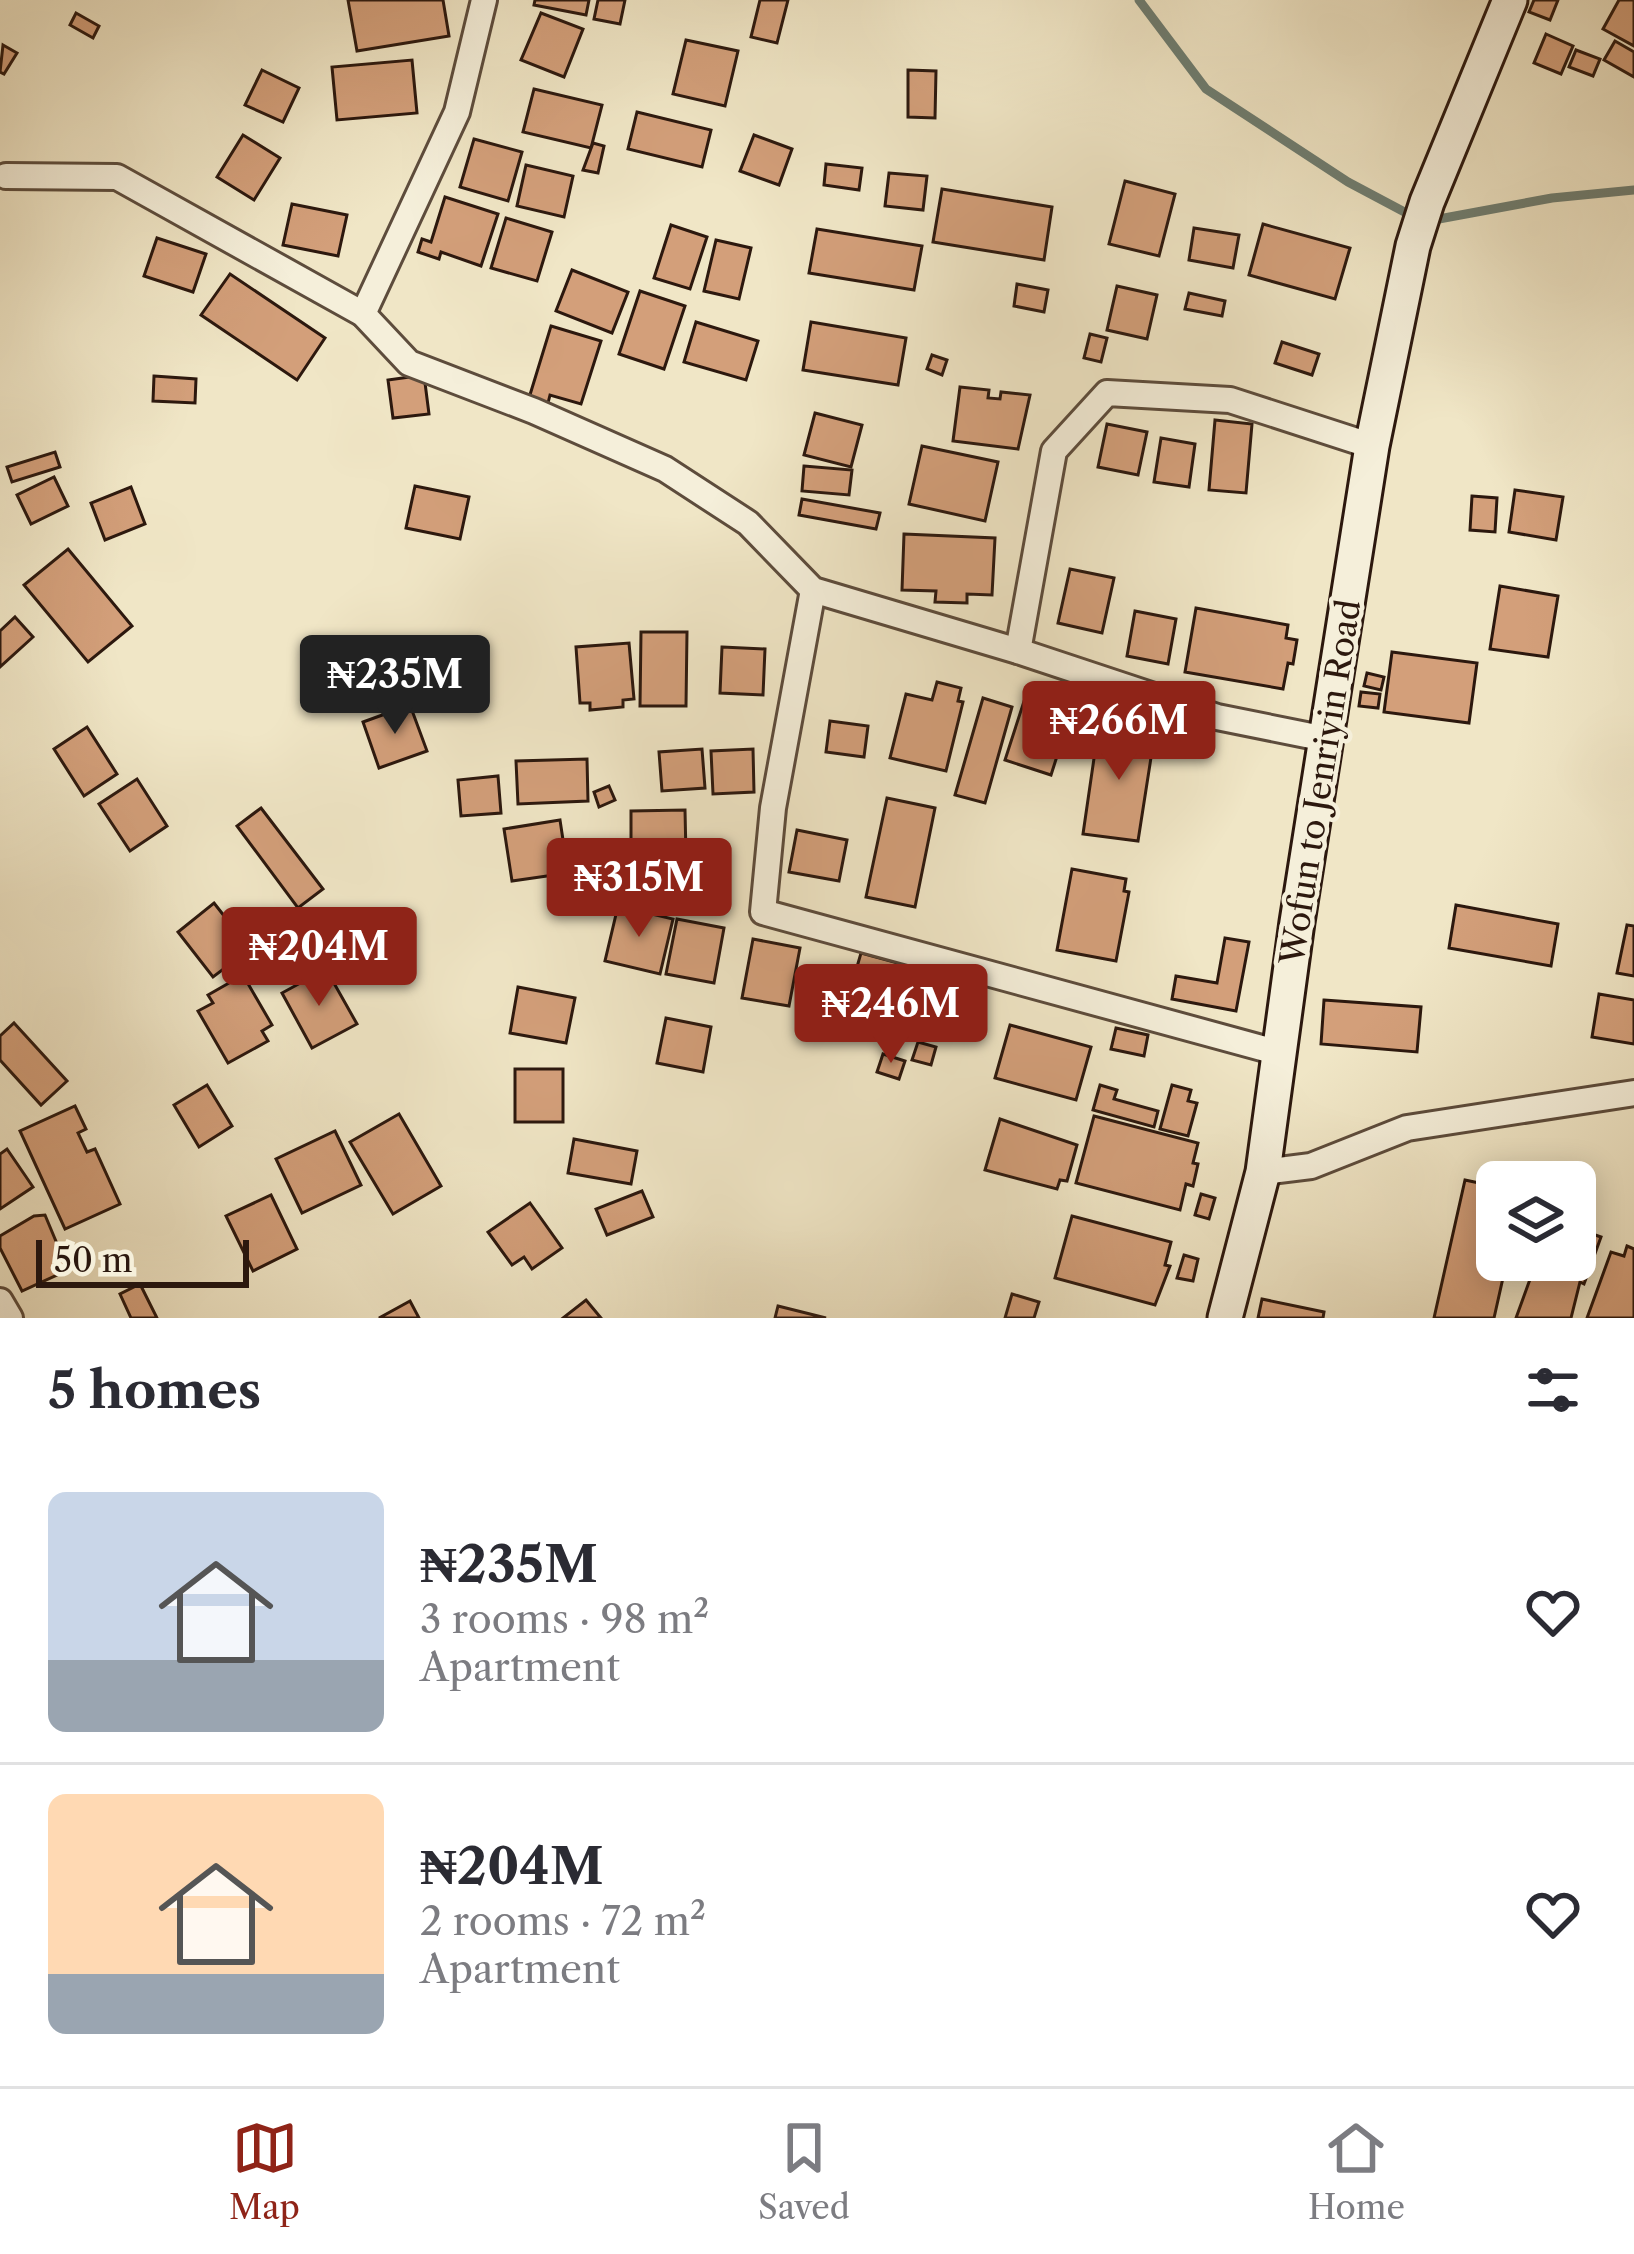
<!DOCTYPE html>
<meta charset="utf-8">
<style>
:root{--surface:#fff;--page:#f7f7f7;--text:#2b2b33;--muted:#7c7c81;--line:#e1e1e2;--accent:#8f2418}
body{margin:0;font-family:"Libre Caslon Text",serif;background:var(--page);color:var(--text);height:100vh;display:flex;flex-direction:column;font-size:45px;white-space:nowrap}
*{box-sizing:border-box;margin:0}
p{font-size:39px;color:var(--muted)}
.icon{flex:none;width:66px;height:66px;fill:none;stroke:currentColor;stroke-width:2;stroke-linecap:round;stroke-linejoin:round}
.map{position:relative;height:1318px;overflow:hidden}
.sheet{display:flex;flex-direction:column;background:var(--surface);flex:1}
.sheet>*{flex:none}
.controls{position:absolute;left:1476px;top:1161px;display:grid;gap:24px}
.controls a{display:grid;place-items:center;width:120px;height:120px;border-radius:18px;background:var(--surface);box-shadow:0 6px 30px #0003;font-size:60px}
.scale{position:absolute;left:36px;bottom:30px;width:213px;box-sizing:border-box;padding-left:12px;border:6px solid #2c180e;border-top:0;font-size:33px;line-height:42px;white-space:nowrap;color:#2c180e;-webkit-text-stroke:9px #f5efda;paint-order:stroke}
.price{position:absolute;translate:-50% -102px;padding:0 27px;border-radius:12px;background:var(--accent);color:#fff;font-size:39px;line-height:78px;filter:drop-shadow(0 3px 6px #0008)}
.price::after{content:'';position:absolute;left:50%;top:72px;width:36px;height:27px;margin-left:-18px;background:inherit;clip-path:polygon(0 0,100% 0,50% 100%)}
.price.active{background:#222;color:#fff}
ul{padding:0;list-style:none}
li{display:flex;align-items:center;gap:36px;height:300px;padding:0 48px}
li+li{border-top:3px solid var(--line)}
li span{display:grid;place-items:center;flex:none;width:336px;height:240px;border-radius:18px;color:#555}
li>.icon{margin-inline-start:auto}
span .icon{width:144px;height:144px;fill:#fffc;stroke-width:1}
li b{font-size:51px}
h2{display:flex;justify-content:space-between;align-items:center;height:144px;padding:0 48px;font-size:51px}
.tabs{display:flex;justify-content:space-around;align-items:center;height:168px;border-top:3px solid var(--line);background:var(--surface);font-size:33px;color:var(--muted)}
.tabs a{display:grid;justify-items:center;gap:6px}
.tabs .active{color:var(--accent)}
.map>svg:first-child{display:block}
</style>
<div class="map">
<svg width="1634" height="1318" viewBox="0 0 1634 1318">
<rect width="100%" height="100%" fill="#f0e6c6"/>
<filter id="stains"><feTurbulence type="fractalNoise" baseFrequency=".00167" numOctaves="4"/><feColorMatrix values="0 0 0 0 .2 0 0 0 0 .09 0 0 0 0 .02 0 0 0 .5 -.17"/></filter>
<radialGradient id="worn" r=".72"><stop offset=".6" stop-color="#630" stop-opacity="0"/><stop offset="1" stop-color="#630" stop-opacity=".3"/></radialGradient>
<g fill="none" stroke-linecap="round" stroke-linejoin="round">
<g stroke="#6e7d71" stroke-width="9">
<path d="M1139,0L1206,89L1348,182L1412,216"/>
<path d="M1428,221L1552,198L1634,190"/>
</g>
</g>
<g fill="#d39f7a" stroke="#2c180e" stroke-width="3">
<path d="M348,0H443L449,36L357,51Z"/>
<path d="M535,0H589L586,15L534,5Z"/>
<path d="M598,0H625L620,24L594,19Z"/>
<path d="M760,0H788L777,43L751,37Z"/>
<path d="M1534,0H1558L1550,20L1529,12Z"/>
<path d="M1619,0H1634V46L1603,29Z"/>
<path d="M76,13L99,26L93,38L70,25Z"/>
<path d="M541,13L583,29L564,77L521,60Z"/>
<path d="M1546,34L1573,46L1561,74L1534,63Z"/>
<path d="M686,40L738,51L725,106L673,94Z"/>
<path d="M1615,41L1634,52V77L1604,60Z"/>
<path d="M3,45L17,53L4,74L0,72Z"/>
<path d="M1576,50L1600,59L1593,76L1569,67Z"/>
<path d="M412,60L417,113L337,120L332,67Z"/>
<path d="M262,70L299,88L283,122L245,105Z"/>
<path d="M908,70L936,71L935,118L908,117Z"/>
<path d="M534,89L602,105L591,148L523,132Z"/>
<path d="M637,112L711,130L702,167L628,149Z"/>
<path d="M243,135L280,158L254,200L217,177Z"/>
<path d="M754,135L792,149L779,185L740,171Z"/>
<path d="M474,139L522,152L508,201L460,187Z"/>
<path d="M593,143L604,146L598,173L583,170Z"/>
<path d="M826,164L862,168L859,190L824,185Z"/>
<path d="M526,165L573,176L564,217L517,206Z"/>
<path d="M889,173L927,176L923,210L885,206Z"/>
<path d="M1125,181L1175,194L1159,256L1109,244Z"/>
<path d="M942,189L1052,207L1044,260L933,242Z"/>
<path d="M445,197L498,214L481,266L441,252L439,259L418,252L422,239L431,242Z"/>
<path d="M292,204L347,215L338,256L283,245Z"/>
<path d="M506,218L552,232L537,281L491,268Z"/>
<path d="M1263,224L1350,248L1335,299L1249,275Z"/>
<path d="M671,225L707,237L690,289L654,278Z"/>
<path d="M1194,228L1239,235L1233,268L1189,260Z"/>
<path d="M817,229L922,246L914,290L809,273Z"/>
<path d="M157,238L206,254L193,292L144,276Z"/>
<path d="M716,240L751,248L739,299L704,291Z"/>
<path d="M572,270L628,292L612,333L556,311Z"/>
<path d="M230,274L325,338L297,380L201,315Z"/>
<path d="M1017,284L1048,290L1044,312L1014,306Z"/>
<path d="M1117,286L1157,295L1147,339L1107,330Z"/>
<path d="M640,291L685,306L664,369L619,354Z"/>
<path d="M1189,293L1225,301L1222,316L1185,309Z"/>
<path d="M696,322L758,341L746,380L684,362Z"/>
<path d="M811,322L906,338L898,385L803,370Z"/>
<path d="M551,326L601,341L581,404L550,395L548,403L529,398Z"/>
<path d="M1090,334L1107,338L1101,362L1084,358Z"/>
<path d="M1282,342L1319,354L1312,375L1275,363Z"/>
<path d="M932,355L947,360L942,375L927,369Z"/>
<path d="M424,375L429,414L393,418L388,380Z"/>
<path d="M154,376L196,379L195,403L153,401Z"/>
<path d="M960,387L989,390L988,398L1000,399L1001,392L1030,395L1018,449L953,441Z"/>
<path d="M815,413L862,425L851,467L804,455Z"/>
<path d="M1215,420L1252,424L1246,493L1209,490Z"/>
<path d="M1107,424L1147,432L1138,475L1098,467Z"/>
<path d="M1161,438L1195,444L1189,487L1154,482Z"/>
<path d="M922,446L998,462L985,521L909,504Z"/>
<path d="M55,452L60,467L12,482L7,467Z"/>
<path d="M804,466L852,470L849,495L802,491Z"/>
<path d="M54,477L68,506L31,524L17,495Z"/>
<path d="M415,486L469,497L460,539L406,528Z"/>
<path d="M131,487L145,524L105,540L91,503Z"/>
<path d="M1515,490L1563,497L1556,540L1509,532Z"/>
<path d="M1472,496L1497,498L1495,532L1470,530Z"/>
<path d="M802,499L880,513L876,529L799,515Z"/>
<path d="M904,534L995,538L992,595L967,594V603L935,602L936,591L902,590Z"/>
<path d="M68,549L132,626L88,662L24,585Z"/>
<path d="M1070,569L1114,578L1102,633L1058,623Z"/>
<path d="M1500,586L1558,596L1548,657L1490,649Z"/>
<path d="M1196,608L1288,625L1286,638L1297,640L1293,664L1288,663L1283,689L1185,672Z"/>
<path d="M1135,611L1176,619L1168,664L1127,656Z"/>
<path d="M15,617L33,637L0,667V631Z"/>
<path d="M641,632H687L686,706H640Z"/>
<path d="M629,643L634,699L623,700V707L590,710V703H580L576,647Z"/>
<path d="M722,647L765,649L763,695L720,693Z"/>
<path d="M1392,652L1477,663L1469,723L1384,712Z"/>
<path d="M1367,673L1384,677L1381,690L1364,686Z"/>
<path d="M396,674L405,696L368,711L359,688Z"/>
<path d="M937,682L961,688L958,701L963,702L946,771L890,758L906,694L932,700Z"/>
<path d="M1027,692L1073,706L1051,775L1005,760Z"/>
<path d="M1361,692L1380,694L1378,708L1359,706Z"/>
<path d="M983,698L1012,707L985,803L955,795Z"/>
<path d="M410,705L427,751L379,768L363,722Z"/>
<path d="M830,721L868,726L864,757L826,752Z"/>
<path d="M1099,724L1155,732L1138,841L1083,834Z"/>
<path d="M87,727L117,774L84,796L54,749Z"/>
<path d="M702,749L705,788L662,791L659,752Z"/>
<path d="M753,749L754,792L713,794L711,751Z"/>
<path d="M587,759L588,801L518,804L516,761Z"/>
<path d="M498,776L501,813L461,816L458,780Z"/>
<path d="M137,779L167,826L130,851L99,804Z"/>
<path d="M609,786L615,800L599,807L594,792Z"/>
<path d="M887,798L935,808L915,907L866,897Z"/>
<path d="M261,808L323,889L298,908L237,826Z"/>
<path d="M685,810L686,856H631V811Z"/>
<path d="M560,820L568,873L512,881L504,829Z"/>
<path d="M797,830L847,840L839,881L789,872Z"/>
<path d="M1072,869L1126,879L1124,891L1129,892L1116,961L1057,950Z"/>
<path d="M658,871L675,874L671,892L654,888Z"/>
<path d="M214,903L250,949L213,977L178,932Z"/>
<path d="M1456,905L1558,924L1551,966L1449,948Z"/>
<path d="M618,906L673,919L660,974L605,961Z"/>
<path d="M677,919L724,928L714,983L666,974Z"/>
<path d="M1627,925L1634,926V976L1617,973Z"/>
<path d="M1225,938L1249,942L1236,1011L1172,999L1176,976L1217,983Z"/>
<path d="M753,939L800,948L789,1006L742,998Z"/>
<path d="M861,953L909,966L888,1043L839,1029Z"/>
<path d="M326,969L357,1024L312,1048L282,993Z"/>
<path d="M243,975L272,1025L262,1031L268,1041L228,1063L198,1011L213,1003L208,995Z"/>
<path d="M936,981L957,987L945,1028L924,1022Z"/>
<path d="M518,987L575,998L566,1043L510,1033Z"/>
<path d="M1599,994L1634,1000V1044L1592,1037Z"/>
<path d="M1324,1000L1421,1007L1417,1052L1321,1044Z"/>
<path d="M666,1018L711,1027L703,1072L657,1063Z"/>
<path d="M14,1023L67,1081L41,1105L0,1060V1036Z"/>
<path d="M1010,1025L1091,1047L1076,1100L995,1078Z"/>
<path d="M1116,1028L1148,1035L1144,1056L1111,1049Z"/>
<path d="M918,1042L936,1047L931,1065L912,1060Z"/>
<path d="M883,1054L905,1061L899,1079L877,1072Z"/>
<rect x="515" y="1069" width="48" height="53"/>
<path d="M207,1085L232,1126L199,1147L174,1105Z"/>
<path d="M1100,1085L1117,1090L1114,1099L1158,1111L1154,1127L1093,1110Z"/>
<path d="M1172,1085L1191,1090L1188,1101L1197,1103L1188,1136L1160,1129Z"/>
<path d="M75,1106L86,1129L78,1133L87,1152L95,1149L120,1204L65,1229L20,1131Z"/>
<path d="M399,1114L441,1186L393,1214L350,1142Z"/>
<path d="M1094,1116L1198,1143L1193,1163L1198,1164L1193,1186L1186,1184L1180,1210L1076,1183Z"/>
<path d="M1000,1119L1077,1145L1067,1181L1060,1180L1057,1189L985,1170Z"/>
<path d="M335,1131L361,1185L302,1213L276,1159Z"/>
<path d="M574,1139L637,1151L631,1184L568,1173Z"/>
<path d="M7,1149L33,1187L0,1209V1154Z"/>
<path d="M1465,1180L1493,1186L1491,1194L1497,1195V1260H1507L1494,1318H1434Z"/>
<path d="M642,1191L653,1217L607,1235L596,1209Z"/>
<path d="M1201,1194L1215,1198L1209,1219L1195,1215Z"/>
<path d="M271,1195L297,1249L253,1271L226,1216Z"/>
<path d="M530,1203L562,1248L532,1269L524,1257L512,1265L488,1232Z"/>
<path d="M45,1215L68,1270L22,1291L0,1248V1236L34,1216Z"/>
<path d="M1072,1216L1171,1242L1165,1265L1170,1266L1155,1305L1055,1278Z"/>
<path d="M1575,1228L1601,1237L1584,1284L1580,1282L1571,1318H1516L1537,1260H1575Z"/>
<path d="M1627,1246L1634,1249V1318H1587L1611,1252L1624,1256Z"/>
<path d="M1184,1255L1198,1259L1193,1281L1177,1278Z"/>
<path d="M140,1284L157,1318H131L120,1294Z"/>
<path d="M1012,1294L1039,1302L1034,1318H1005Z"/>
<path d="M1262,1299L1324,1312L1323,1318H1258Z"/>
<path d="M586,1300L601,1318H563Z"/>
<path d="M410,1301L419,1318H379Z"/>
<path d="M778,1306L826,1318H775Z"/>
</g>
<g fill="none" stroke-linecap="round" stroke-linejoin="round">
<g stroke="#5d4c3c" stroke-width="30">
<g id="street">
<path d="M6,176L117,177L363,314L409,363L534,411L665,469L748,523L813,590L1018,651L1217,717L1326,739"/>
<path d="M363,314L457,112L484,0"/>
<path d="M813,590L773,808L763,912L1280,1053"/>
<path d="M1018,651L1054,451L1107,393L1230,400L1372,446"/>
<path d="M1263,1172L1311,1166L1407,1128L1634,1093"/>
<path d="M0,1301L10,1318"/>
</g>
</g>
<g stroke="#2c180e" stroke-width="39">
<path id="secondary" d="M1225,1318L1263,1172L1297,922L1372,446L1413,246L1427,202L1510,0"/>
</g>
<use href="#street" stroke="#f5efda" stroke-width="24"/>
<use href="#secondary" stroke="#f5efda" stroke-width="33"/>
</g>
<g text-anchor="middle" stroke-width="9" stroke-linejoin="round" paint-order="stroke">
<g font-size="33" fill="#2c180e" stroke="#f5efda">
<text transform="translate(1320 782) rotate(-81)" y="12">Wofun to Jenriyin Road</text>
</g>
</g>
<rect width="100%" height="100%" filter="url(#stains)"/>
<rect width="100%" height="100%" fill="url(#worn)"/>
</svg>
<div class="controls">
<a><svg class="icon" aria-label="layers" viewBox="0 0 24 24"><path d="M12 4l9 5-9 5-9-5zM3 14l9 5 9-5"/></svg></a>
</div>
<div class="scale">50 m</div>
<b class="price active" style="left:395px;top:737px">₦235M</b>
<b class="price" style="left:1119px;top:783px">₦266M</b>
<b class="price" style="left:639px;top:940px">₦315M</b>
<b class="price" style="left:319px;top:1009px">₦204M</b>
<b class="price" style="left:891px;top:1066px">₦246M</b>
</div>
<section class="sheet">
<h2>5 homes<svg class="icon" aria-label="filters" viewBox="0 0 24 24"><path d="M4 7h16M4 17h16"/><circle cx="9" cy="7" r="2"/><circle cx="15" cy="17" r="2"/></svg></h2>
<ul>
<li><span style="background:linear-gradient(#c9d6e8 70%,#9aa5b1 0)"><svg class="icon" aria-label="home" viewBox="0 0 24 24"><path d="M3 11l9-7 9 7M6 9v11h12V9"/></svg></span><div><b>₦235M</b><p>3 rooms · 98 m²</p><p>Apartment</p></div><svg class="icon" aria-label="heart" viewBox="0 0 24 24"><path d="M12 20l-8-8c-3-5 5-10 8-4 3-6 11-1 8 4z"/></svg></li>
<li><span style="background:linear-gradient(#ffd9b3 75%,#9aa5b1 0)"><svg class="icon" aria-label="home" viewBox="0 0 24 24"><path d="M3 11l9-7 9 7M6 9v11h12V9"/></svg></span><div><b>₦204M</b><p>2 rooms · 72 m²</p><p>Apartment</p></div><svg class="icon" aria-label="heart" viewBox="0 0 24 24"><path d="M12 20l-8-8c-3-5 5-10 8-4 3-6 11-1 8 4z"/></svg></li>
</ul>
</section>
<nav class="tabs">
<a class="active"><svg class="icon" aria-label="map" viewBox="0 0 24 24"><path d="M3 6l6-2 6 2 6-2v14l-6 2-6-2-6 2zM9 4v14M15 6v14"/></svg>Map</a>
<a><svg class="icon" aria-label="saved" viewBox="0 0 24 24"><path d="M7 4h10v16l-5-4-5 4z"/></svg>Saved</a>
<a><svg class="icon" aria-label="home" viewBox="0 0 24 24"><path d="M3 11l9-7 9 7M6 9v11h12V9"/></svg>Home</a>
</nav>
